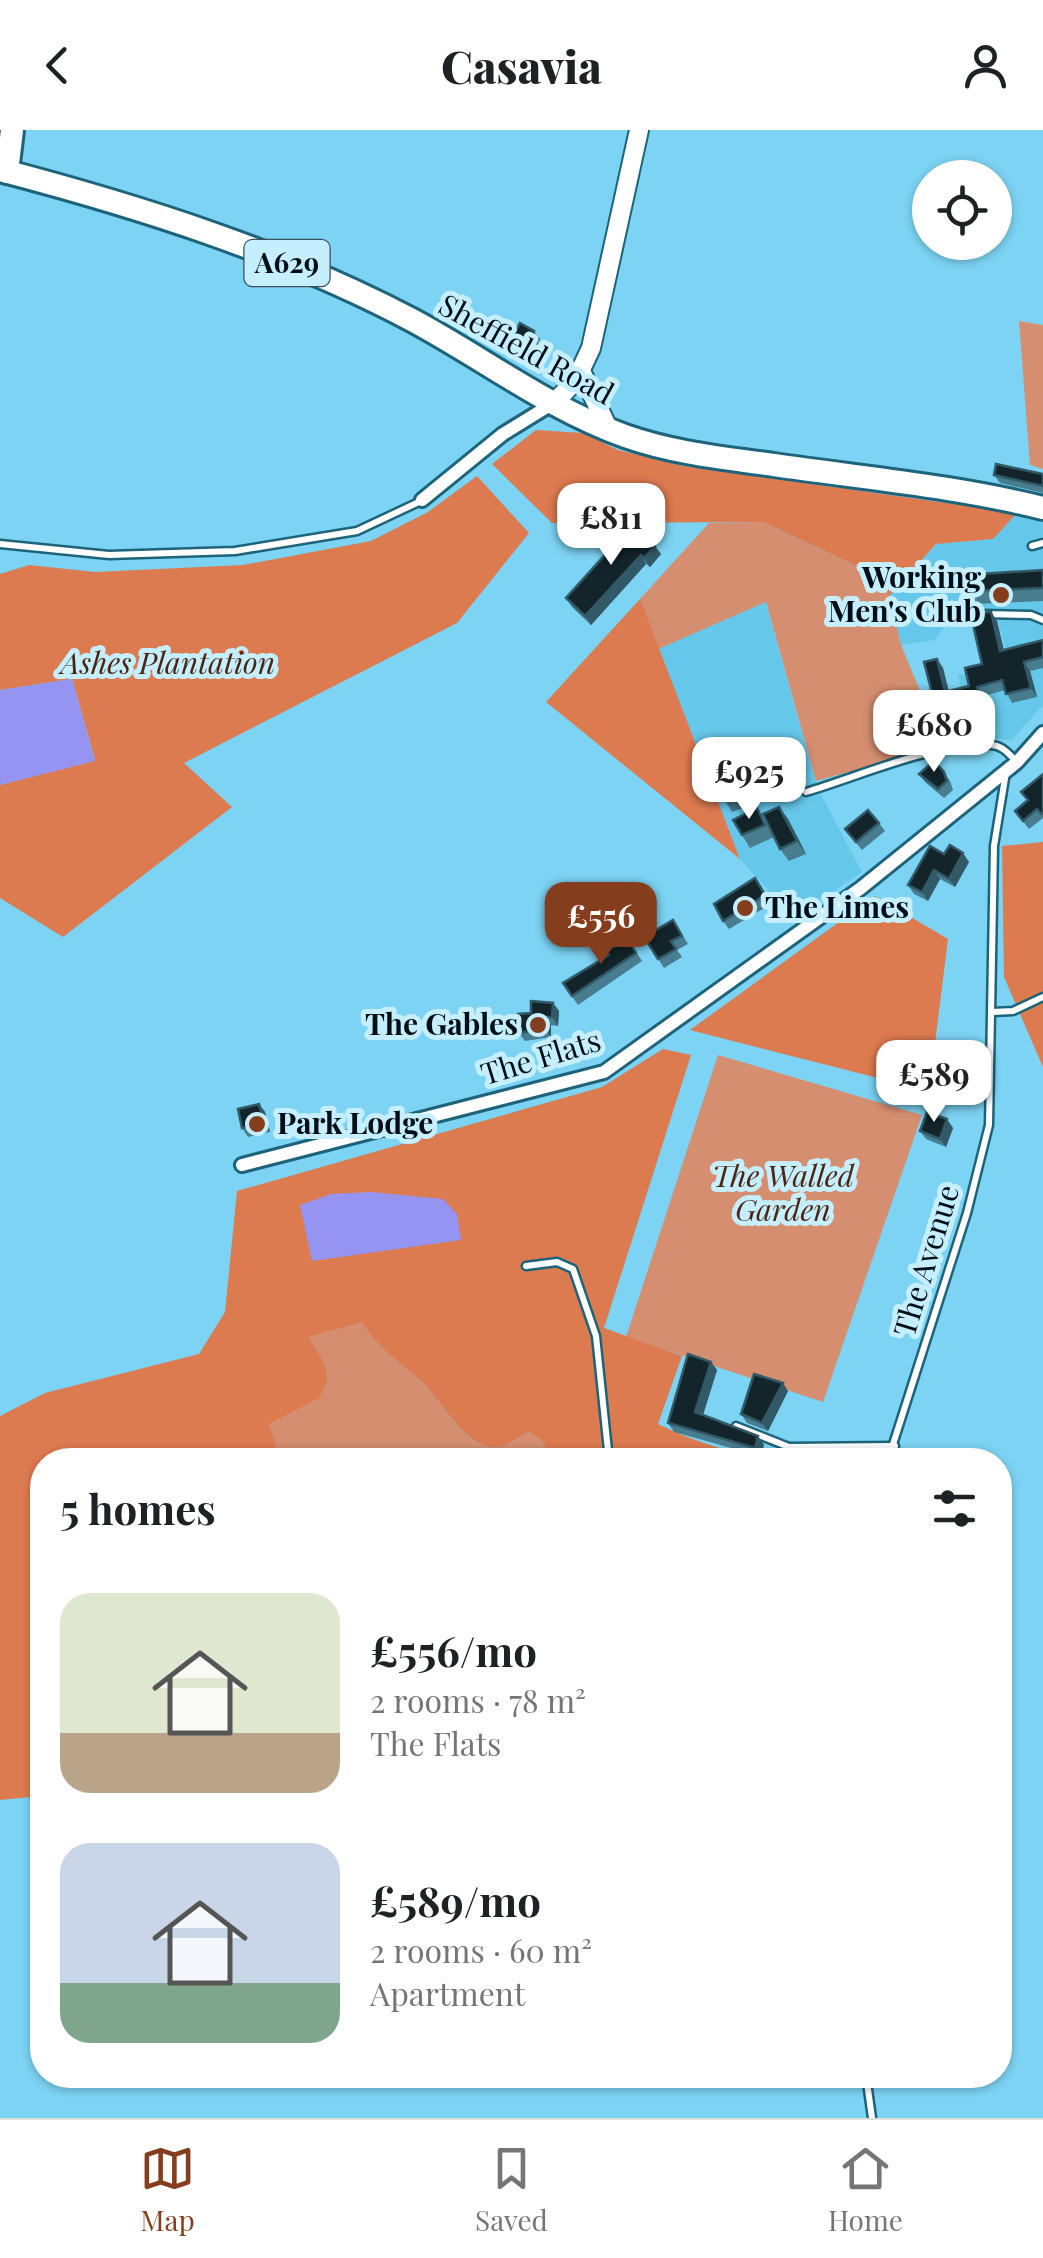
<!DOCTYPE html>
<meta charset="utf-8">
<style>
:root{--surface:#fff;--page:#f6f6f6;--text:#202124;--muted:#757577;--line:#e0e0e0;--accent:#853e1d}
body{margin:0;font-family:"Playfair Display",serif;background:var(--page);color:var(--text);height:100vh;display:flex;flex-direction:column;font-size:38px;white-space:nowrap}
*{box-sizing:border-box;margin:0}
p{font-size:32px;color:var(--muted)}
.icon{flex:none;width:55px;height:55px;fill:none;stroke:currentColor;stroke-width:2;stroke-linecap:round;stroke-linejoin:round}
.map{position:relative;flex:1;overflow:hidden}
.drawer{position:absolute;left:30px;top:1318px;width:982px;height:640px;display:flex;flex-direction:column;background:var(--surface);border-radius:40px;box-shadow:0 2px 8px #0004}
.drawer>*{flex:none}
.controls{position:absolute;left:912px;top:30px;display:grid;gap:20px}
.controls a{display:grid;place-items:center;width:100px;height:100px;border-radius:50%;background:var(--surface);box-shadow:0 2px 8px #0004;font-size:50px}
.price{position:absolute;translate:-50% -85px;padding:0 22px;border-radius:20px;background:#fff;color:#222;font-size:32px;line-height:65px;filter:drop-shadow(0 2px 5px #0008)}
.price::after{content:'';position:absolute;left:50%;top:60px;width:30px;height:22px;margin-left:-15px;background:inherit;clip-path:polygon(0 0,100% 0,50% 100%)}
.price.current{background:var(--accent);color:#fff}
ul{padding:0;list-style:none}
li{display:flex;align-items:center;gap:30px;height:250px;padding:0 30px}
li span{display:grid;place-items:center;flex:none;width:280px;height:200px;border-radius:30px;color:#555}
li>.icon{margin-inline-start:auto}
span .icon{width:120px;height:120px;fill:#fffc;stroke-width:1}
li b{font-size:42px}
h2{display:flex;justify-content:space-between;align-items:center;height:120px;padding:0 30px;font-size:42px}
header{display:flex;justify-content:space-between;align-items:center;height:130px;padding:0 30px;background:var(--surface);font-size:45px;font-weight:800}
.dock{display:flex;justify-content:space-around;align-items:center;height:140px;border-top:2px solid var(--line);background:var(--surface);font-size:28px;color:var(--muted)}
.dock a{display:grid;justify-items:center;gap:5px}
.dock .current{color:var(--accent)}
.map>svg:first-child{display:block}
</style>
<header><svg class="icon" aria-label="back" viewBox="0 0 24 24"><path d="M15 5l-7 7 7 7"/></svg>Casavia<svg class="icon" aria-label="person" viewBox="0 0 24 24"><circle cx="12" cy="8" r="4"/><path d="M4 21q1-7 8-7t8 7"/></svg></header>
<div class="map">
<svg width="1043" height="1988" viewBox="0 0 1043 1988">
<rect width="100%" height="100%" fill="#7cd3f3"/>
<g fill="#65c7ea">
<path d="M1017,383L1043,390V575L1012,610L972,607L958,545L1010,535L997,487L957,490L945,495L935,510L901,515L890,465L937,414L993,409Z"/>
<path d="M765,471L818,659L862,742L794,788L740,729L656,520Z"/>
</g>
<g fill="#d58e70">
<path d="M1019,191L1043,195V339L1030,335Z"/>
<path d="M763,392L857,436L890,465L901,515L943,616L816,651L766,472L656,520L640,469L709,393Z"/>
<path d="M718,925L922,985L823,1272L626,1207Z"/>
<path d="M362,1191C381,1221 399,1229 423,1253C442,1271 466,1323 500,1317C509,1315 520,1306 529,1302L541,1310L553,1330H280L268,1294L318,1268L328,1250L325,1234L307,1207Z"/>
</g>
<g fill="#dd7b50">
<path d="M536,300L583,303L618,320L683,336L1017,383L993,409L936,414L890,465L857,436L763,392L552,393L492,334Z"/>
<path d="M477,346L529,403L457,493L184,633L232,677L63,807L0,768V655L95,630L72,549L0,560V444L29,435L95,442L243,435L371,411L428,382Z"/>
<path d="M640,469L740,729L546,572Z"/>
<path d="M1043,712V937L1004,847L1002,716Z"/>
<path d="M875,766L948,809L929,961L690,900Z"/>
<path d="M663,919L691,925L604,1198L682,1226L658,1294C708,1318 740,1325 795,1330H553L541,1310L529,1302C520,1306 509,1315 500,1317C467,1323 442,1271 423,1253C399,1230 381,1221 362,1192L308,1207L325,1234L328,1250L319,1268L269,1294L280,1330H42V1666L0,1670V1286L45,1263L199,1224L225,1182L237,1061L602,957Z"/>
</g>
<g fill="#9694f2">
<path d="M72,549L95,631L0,655V560Z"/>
<path d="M371,1062L443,1069L457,1084L461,1110L312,1131L300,1075L331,1064Z"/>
</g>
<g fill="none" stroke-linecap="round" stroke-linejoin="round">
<g stroke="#1d6379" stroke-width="11">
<g id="lane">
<path d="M0,414L109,425L235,421L357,401L421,371"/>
<path d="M1032,416L1043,413"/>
<path d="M937,483L1031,485L1043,490"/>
<path d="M806,662C863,645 930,614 990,615C1002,615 1008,623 1016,631"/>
<path d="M992,882L1013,881L1043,867"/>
<path d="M526,1136L557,1132L573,1139L596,1206L609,1330"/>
<path d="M736,1296L789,1317"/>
<path d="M779,1330L789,1317L895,1316"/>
<path d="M888,1330L967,1083L989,995L994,716L1006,642"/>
<path d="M866,1945L872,1988"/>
</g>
</g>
<g stroke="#1d6379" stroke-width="18">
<g id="street">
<path d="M422,370L503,304L555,272"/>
<path d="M242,1035L604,942L861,758L1017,632L1043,603"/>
</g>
</g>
<g stroke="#1d6379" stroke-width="22">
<g id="secondary">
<path d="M581,241L609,300"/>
<path d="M555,272L576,250L591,218L639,0"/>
</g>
</g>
<g stroke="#1d6379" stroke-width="28">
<g id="highway">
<path d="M0,40C141,77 283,122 412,190C483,228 549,279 625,306C673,323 723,328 774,335C863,348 955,356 1043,378"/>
<path d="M7,42L12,0"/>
</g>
</g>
<use href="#lane" stroke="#fff" stroke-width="6"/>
<use href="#street" stroke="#fff" stroke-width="12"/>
<use href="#secondary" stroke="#fff" stroke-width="18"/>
<use href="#highway" stroke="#fff" stroke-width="22"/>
</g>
<g fill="#487c8f">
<path d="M516,200L540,209L529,229L506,216L500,207Z"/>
<path d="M1043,344V363L1000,353L994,345Z"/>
<path d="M616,402L661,424L650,437L646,434L591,495L572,477L566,468L620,408Z"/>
<path d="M1043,440V471L975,474L966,461Z"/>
<path d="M991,482L997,491L1004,520L1043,510V538L1030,541L1037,567L1012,573L1005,560L984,566L991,596L973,601L967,592L945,599L939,590L937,529L943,538L949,561L969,556L982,534Z"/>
<path d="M944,642L950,651L953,660L944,668L925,652L919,644Z"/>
<path d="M1043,644V688L1029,699L1015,681L1027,671Z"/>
<path d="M756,657L762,671L732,682L724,669Z"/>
<path d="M779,677L788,689L806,724L789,731L780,719Z"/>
<path d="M757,678L774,707L750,718L742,705Z"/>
<path d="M879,693L885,701L862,720L845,699Z"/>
<path d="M944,724L969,732L955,757L940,749L928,771L914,764L908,755Z"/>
<path d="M755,748L771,774L729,799L723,791Z"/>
<path d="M673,790L688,814L677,820L682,827L664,838L644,807Z"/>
<path d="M627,808L642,831L578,875L563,853L609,825Z"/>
<path d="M553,873L559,881L558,896L551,895V907L525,911L519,903L531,883Z"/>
<path d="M259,974L265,982L270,1002L248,1007L242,998Z"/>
<path d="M953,998L946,1017L926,1009L920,1001Z"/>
<path d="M711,1232L717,1240L703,1285L758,1306L764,1315L760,1326L674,1302L668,1293Z"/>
<path d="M788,1261L768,1301L747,1293L741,1284Z"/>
</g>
<g fill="#325967">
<path d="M534,201L540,209L529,229L523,220Z"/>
<path d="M655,416L661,424L650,437L644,428Z"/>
<path d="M641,425L646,434L591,495L585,486Z"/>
<path d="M991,482L997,491L1006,530L1000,521Z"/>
<path d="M937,529L943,538L951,571L945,562Z"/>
<path d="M1024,532L1030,541L1037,567L1031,558Z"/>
<path d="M977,557L984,566L991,596L985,587Z"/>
<path d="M779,677L788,689L806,724L797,711Z"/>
<path d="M963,723L969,732L955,757L949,749Z"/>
<path d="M934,740L940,749L928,771L922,762Z"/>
<path d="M553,873L559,881L558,896L552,887Z"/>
<path d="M546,887L551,895V907L545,899Z"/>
<path d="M259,974L265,982L270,1002L264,993Z"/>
<path d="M947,989L953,998L946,1017L940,1009Z"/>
<path d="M711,1232L717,1240L701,1291L695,1282Z"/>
<path d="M783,1253L788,1261L768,1301L762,1293Z"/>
<path d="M758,1306L764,1315L760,1326L755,1318Z"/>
</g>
<g fill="#13252b" stroke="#325967" stroke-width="2.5">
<path d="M520,193L534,201L523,220L500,207L507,195L516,200Z"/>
<path d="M996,334L1043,344V356L994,345Z"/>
<path d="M627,390L655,416L644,428L641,425L585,486L566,468L621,407L616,402Z"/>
<path d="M1043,440V458L966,461L965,445Z"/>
<path d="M987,482H991L1000,521L1043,510V527L1024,532L1031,558L1006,564L1002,550L977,557L985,587L967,592L964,581L939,590L924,532L937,529L945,562L969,556L965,538L982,534L971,486Z"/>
<path d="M934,631L944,642L947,651L938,659L919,644Z"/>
<path d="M747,644L754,658L724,669L718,658Z"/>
<path d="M1043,644V682L1041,684L1037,679L1023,691L1015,681L1028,670L1021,662Z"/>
<path d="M779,677L797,711L780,719L763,684Z"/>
<path d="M757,678L765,695L742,705L733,690Z"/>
<path d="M868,680L879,693L856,712L845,699Z"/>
<path d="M950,715L963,723L949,749L934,740L922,762L908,755L930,716L944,724Z"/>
<path d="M755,748L765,765L723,791L714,774Z"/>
<path d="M673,790L682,806L671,811L676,819L658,829L644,807Z"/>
<path d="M627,808L636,823L572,866L563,853L609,825L607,821Z"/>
<path d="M531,871L553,873L552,887H546L545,899L519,903L518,884L531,883Z"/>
<path d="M259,974L264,993L242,998L238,979Z"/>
<path d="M927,982L947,989L940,1009L920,1001Z"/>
<path d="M688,1224L711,1232L695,1282L758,1306L755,1318L668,1293Z"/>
<path d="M754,1244L783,1253L762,1293L741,1284Z"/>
</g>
<g fill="#853e1d" stroke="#c5eefe" stroke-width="4">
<circle cx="1001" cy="465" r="10"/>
<circle cx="745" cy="778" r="10"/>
<circle cx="538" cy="895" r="10"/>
<circle cx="257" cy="994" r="10"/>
</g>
<g text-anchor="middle" stroke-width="10" stroke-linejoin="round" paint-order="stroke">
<rect fill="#c5eefe" stroke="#3b515b" stroke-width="2.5" x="244.5" y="110" width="85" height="46" rx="8"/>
<g font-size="28" font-weight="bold" fill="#000e15">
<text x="287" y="143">A629</text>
</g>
<g font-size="30" fill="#000e15" stroke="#c5eefe">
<text transform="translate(526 220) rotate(29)" y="10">Sheffield Road</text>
<text transform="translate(541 928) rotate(-17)" y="10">The Flats</text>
<text transform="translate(927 1131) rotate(-73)" y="10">The Avenue</text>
</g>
<g font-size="30" font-weight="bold" fill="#000e15" stroke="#c5eefe" text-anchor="end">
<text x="981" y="458">Working<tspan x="981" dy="34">Men's Club</tspan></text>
<text x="765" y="788" text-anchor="start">The Limes</text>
<text x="518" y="905">The Gables</text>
<text x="277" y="1004" text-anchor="start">Park Lodge</text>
</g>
<g font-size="30" font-style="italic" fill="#4b2412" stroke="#c5eefe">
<text x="168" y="544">Ashes Plantation</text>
<text x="783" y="1057">The Walled<tspan x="783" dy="34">Garden</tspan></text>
</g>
</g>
</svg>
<div class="controls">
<a><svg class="icon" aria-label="locate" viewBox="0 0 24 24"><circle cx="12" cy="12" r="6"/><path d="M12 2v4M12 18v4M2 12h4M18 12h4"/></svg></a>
</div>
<b class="price" style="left:611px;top:438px">£811</b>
<b class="price" style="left:934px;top:645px">£680</b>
<b class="price" style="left:749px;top:692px">£925</b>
<b class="price current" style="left:601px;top:837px">£556</b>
<b class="price" style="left:934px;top:995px">£589</b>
<section class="drawer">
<h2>5 homes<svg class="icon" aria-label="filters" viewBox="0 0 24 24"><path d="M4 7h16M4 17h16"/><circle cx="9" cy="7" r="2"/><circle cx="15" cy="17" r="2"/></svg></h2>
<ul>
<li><span style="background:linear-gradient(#dfe7d0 70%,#b9a48a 0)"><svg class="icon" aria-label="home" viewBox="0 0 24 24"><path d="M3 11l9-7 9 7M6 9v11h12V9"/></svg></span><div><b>£556/mo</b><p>2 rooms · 78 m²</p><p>The Flats</p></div></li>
<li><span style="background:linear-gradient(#c9d6e8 70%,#7fa58c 0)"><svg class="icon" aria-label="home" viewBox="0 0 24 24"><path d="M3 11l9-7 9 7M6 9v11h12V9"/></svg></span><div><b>£589/mo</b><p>2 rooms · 60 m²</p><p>Apartment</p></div></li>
</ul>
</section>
</div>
<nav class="dock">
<a class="current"><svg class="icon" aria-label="map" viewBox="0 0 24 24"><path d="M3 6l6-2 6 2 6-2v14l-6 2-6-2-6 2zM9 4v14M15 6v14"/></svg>Map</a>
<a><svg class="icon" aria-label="saved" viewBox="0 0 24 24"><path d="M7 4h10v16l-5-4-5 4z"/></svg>Saved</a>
<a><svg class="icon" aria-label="home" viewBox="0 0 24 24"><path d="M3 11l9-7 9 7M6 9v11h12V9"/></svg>Home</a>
</nav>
